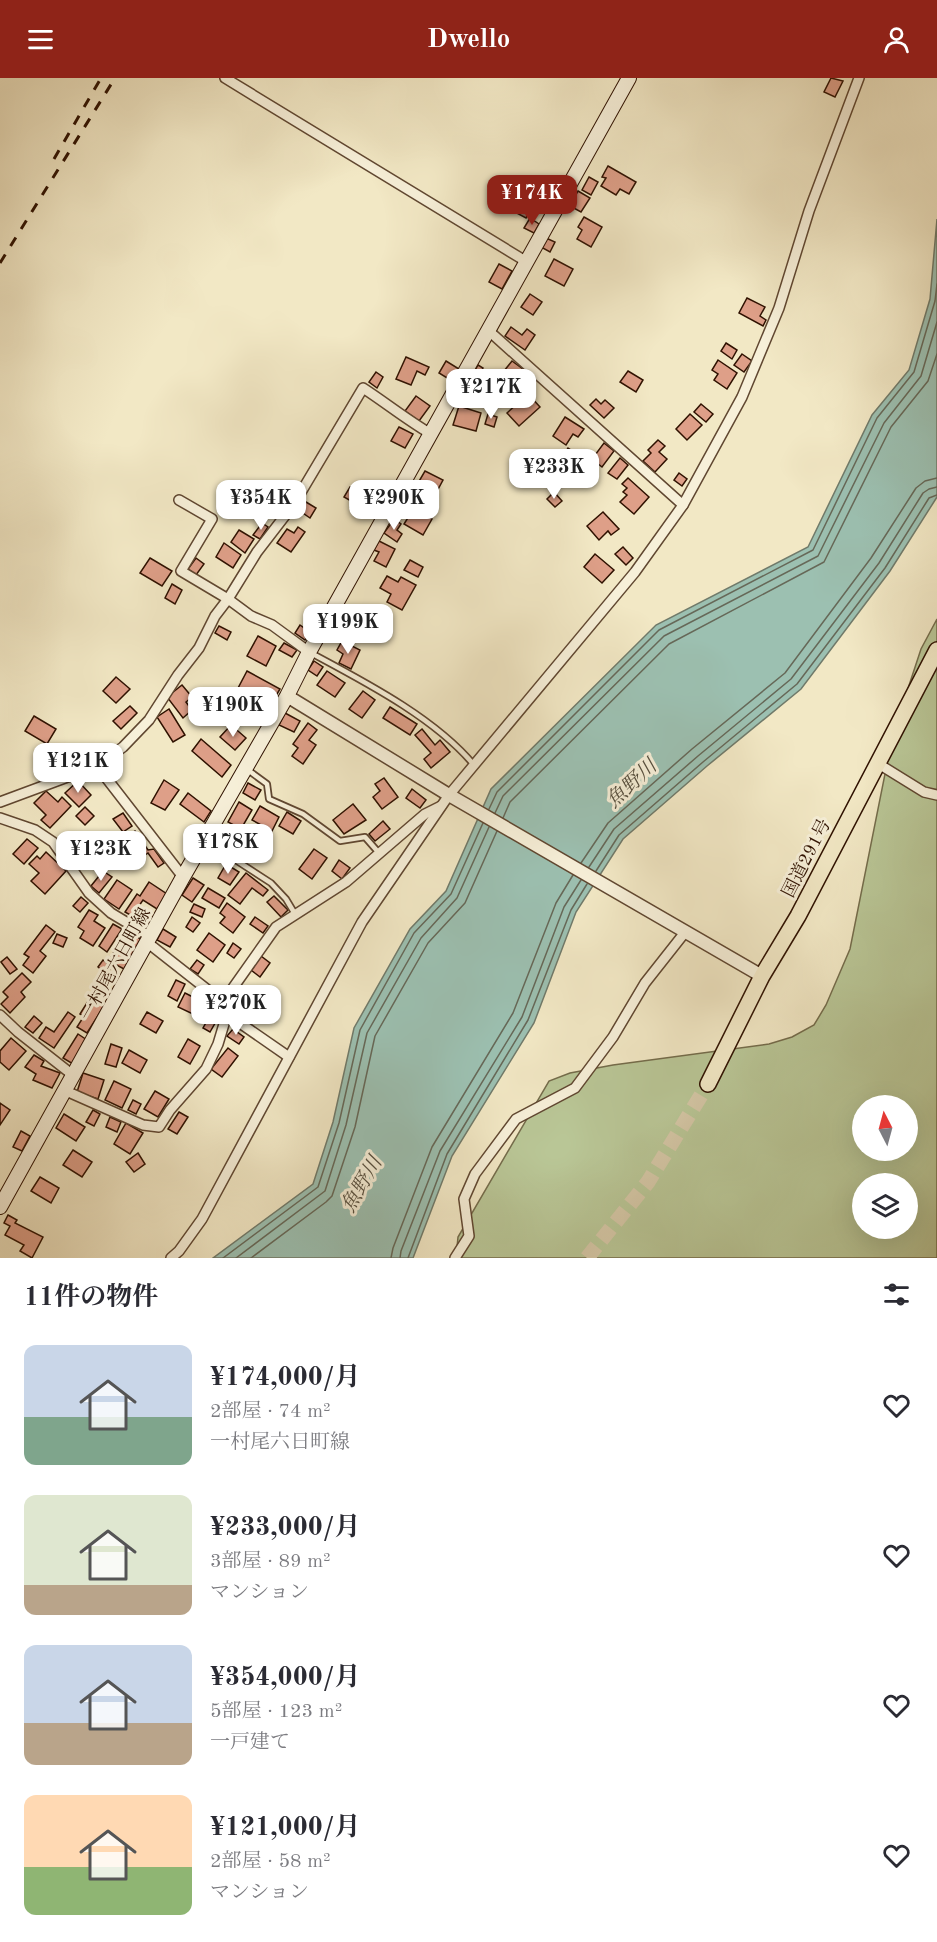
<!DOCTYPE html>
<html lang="ja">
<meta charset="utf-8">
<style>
:root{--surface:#fff;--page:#f7f7f7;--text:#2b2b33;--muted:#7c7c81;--accent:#8f2418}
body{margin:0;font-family:"Old Standard TT","Noto Serif JP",serif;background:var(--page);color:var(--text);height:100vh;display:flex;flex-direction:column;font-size:22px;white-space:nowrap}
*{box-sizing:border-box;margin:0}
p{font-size:20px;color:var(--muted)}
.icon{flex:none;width:33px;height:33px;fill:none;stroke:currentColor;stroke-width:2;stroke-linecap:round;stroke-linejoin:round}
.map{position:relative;height:1180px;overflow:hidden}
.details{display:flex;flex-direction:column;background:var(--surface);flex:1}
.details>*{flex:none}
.needle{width:39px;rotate:354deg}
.fabs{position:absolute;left:852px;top:1017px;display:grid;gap:12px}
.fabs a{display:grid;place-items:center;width:66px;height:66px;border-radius:50%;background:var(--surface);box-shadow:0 6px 24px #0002;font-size:30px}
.price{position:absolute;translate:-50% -51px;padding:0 14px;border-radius:12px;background:#fff;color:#222;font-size:20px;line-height:39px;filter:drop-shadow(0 2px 3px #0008)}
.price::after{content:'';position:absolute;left:50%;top:36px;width:18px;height:14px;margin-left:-9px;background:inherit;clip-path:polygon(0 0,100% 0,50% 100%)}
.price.current{background:var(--accent);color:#fff}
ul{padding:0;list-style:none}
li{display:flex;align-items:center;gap:18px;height:150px;padding:0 24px}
li span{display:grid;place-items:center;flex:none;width:168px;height:120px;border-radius:12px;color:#555}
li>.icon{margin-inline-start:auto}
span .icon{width:72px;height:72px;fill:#fffc;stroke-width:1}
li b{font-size:26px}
h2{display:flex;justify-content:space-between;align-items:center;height:72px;padding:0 24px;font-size:26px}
header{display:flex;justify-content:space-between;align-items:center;height:78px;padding:0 24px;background:var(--accent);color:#fff;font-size:27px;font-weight:700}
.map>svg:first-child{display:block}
</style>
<header><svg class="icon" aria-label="menu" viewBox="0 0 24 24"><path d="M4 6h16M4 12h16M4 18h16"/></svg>Dwello<svg class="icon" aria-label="person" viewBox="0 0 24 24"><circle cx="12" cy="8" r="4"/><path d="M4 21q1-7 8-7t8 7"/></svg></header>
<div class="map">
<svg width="937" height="1180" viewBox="0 0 937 1180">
<rect width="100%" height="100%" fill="#f2e8c5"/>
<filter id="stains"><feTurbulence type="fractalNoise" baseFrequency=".00333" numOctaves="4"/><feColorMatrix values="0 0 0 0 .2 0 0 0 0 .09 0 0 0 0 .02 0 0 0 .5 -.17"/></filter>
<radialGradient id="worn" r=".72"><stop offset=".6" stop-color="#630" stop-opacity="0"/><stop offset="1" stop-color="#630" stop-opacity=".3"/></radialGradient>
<path fill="#b9c696" stroke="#746c4b" stroke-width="1.5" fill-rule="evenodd" d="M937,541V1180H456L458,1159L549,1003L570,995L613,987L769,966L792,959L814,947L826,927L850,871L893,656L921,571ZM862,1028H908V1072H862ZM862,1106H908V1150H862Z"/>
<path fill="#9cc0b1" stroke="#707a6a" stroke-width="1.5" d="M937,141V419L890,493L801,611L707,688L623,761L576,834L534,945L452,1078L413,1180H213L313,1106L333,1044L354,950L410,851L446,813L491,711L656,547L808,469L872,337L909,292L930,221Z"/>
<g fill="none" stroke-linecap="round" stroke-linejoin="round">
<g stroke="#666858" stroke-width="1.5">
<path d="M489,731L497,714L659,552L813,472L877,340L914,294L935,223L937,206"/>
<path d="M495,735L503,718L664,558L818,478L884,345L921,298L937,244"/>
<path d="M503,740L510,724L669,566L824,484L891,349L928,303L937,276"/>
<path d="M581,785L608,745L692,671L785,595L871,480L916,410L925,403L937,400"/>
<path d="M589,789L614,751L698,678L791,601L879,485L923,415L929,411L937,409"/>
<path d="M596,793L619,757L703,684L797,606L885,490L929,420L937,417"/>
<path d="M223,1180L318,1109L339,1045L360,952L414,855L451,816L483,745"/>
<path d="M236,1180L325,1113L346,1047L367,955L421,860L457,820L489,749"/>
<path d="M251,1180L326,1124L332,1118L355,1049L375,958L428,865L465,825L497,753"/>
<path d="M391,1180L393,1170L432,1069L513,935L556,825L573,797"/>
<path d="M400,1180L401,1173L440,1073L522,939L564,829L581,802"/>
<path d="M408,1180L447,1076L528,942L571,832L587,806"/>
</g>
</g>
<g fill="#de9f88" stroke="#2f1100" stroke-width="1.5">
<path d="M831,0L843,3L835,19L824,14Z"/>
<path d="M608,88L636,104L629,116L620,111L616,117L601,108L606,100L602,99Z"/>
<path d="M589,99L598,104L591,117L582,112Z"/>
<path d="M578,113L590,120L581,134L570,128Z"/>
<path d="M518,118L533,126L526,140L511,132Z"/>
<path d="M584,139L602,149L591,169L577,161L582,152L578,149Z"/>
<path d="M530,140L539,146L534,155L524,150Z"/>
<path d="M546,160L555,164L550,174L541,169Z"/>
<path d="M554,181L573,191L564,208L545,198Z"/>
<path d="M499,186L512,193L502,211L489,204Z"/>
<path d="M530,216L542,224L533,237L521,229Z"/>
<path d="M747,220L765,229L760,238L766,242L763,248L739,235Z"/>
<path d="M511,249L522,257L527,251L535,257L525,272L505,258Z"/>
<path d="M726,265L737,272L732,281L721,273Z"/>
<path d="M742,276L752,283L744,294L734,287Z"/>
<path d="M406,279L429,289L425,297L417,293L411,307L396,301Z"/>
<path d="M718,282L737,295L727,311L714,302L718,296L712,292Z"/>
<path d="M446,283L459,291L452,303L439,295Z"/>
<path d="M512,283L531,297L522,308L504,293Z"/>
<path d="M478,287L483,290L476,303L470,300Z"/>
<path d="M628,293L643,302L636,314L620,304Z"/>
<path d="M376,294L383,299L377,310L369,304Z"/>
<path d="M528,316L540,329L519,348L507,335Z"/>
<path d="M416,318L430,328L419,343L405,333Z"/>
<path d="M596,321L601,326L605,322L614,330L604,340L590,327Z"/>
<path d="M701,326L713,336L706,344L694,334Z"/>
<path d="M459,328L481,335L476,353L453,347Z"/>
<path d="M488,336L497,339L494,349L485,346Z"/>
<path d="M690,336L702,347L687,362L676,351Z"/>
<path d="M565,339L584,351L578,359L573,356L566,367L553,358Z"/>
<path d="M399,349L413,356L405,370L391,363Z"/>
<path d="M658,362L665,368L659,374L667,381L655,394L643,383L651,375L648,372Z"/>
<path d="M604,365L614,373L602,389L592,381Z"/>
<path d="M568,370L577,376L572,384L563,378Z"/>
<path d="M550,380L569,390L562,402L544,392Z"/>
<path d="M620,380L628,387L617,401L608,395Z"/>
<path d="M425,393L443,402L436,415L418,405Z"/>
<path d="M679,395L687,401L682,408L674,402Z"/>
<path d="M628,400L649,419L634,436L620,424L627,417L623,414L627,410L622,406Z"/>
<path d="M350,409L369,421L360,435L350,429L353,424L344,419Z"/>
<path d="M554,414L562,423L555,429L547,421Z"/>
<path d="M306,424L316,430L310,440L300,433Z"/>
<path d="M414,430L432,441L423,457L404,446Z"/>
<path d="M603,434L619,451L611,457L608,453L599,462L587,448Z"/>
<path d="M394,441L401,446L397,452L402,456L397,464L384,455Z"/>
<path d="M262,445L268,449L260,461L253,457Z"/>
<path d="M298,449L305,454L291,474L277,465L287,451L294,455Z"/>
<path d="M239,452L254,461L245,475L231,464Z"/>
<path d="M379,463L395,471L386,489L374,483L379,474L374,472Z"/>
<path d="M224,465L241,477L233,490L216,479Z"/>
<path d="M623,469L633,480L626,487L615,476Z"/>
<path d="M595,476L614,492L602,505L584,489Z"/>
<path d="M150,480L172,493L162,508L140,495Z"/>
<path d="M196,480L204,486L196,497L188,491Z"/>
<path d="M410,482L423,489L418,499L404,492Z"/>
<path d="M387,498L398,504L401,499L416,507L402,532L387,524L391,516L380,510Z"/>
<path d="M172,506L182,512L175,526L165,520Z"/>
<path d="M337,543L350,551L345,560L332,552Z"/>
<path d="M300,547L311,555L305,562L295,555Z"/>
<path d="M219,548L231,554L227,562L215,555Z"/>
<path d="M258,558L276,568L266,588L247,578Z"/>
<path d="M342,563L360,572L351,591L339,585L343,576L337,572Z"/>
<path d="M284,565L297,572L292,579L279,572Z"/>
<path d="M314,583L323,589L317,598L308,592Z"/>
<path d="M247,593L280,611L274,621L256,611L251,622L236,614Z"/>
<path d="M327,593L345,605L335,619L317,607Z"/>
<path d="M116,599L130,611L116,625L103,613Z"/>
<path d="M182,607L192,619L186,624L192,632L183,640L167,619Z"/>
<path d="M363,613L375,622L362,640L349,631Z"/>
<path d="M130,628L137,635L121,651L113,643Z"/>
<path d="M390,629L417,646L410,657L383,640Z"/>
<path d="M169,631L185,657L173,664L157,639Z"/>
<path d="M285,635L300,643L294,654L279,647Z"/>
<path d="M34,638L56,651L47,666L25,653Z"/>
<path d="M308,645L317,652L309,662L316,667L303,686L292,678L298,670L293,666Z"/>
<path d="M231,647L246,660L235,672L220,659Z"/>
<path d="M422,651L435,667L440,662L450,674L431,690L424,681L431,675L415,657Z"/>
<path d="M201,661L231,687L222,699L192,673Z"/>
<path d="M384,700L398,719L382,731L373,719L380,713L375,706Z"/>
<path d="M164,702L179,712L165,732L151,725Z"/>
<path d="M78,703L91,717L79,729L65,715Z"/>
<path d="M248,705L261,712L255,722L243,715Z"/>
<path d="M412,711L426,722L420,730L406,720Z"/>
<path d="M46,713L58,724L62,719L71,728L50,750L41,742L46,737L34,725Z"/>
<path d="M188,715L211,733L204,744L180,726Z"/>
<path d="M239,724L252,732L241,751L228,744Z"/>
<path d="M353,726L366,742L344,756L333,742Z"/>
<path d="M260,728L279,739L272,753L252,742Z"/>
<path d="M85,729L94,738L85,747L76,738Z"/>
<path d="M287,734L301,743L293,756L279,748Z"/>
<path d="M123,735L132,748L123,754L113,741Z"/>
<path d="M383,743L390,751L375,763L369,756Z"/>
<path d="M135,753L148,772L154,771L164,785L158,789L148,775L145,777L142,773L131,780L124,769L129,765L125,759Z"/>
<path d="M80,759L84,765L91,759L103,774L84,788L77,779L81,775L73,765Z"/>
<path d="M27,761L38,770L24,786L13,776Z"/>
<path d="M314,771L327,780L312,801L299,791Z"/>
<path d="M46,774L66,793L45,816L31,803L39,795L29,786L37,778L40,781Z"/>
<path d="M339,782L350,790L342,801L332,793Z"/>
<path d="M226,786L239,794L230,807L218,800Z"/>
<path d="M103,793L112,799L99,815L91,808Z"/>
<path d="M246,795L268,812L263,818L252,810L240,826L228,817Z"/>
<path d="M193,800L204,807L192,824L182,817Z"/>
<path d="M117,802L132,812L119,831L104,821Z"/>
<path d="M149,804L167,816L157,831L143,822L132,838L125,834L137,816L140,818Z"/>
<path d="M208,810L225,820L219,830L202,820Z"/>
<path d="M274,818L288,832L281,839L267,824Z"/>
<path d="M81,819L88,825L80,834L73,828Z"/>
<path d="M227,825L245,839L233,855L220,845L225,839L220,835Z"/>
<path d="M194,826L205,831L202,839L190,834Z"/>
<path d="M89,832L98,837L94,843L105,850L93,868L80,860L84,853L78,849Z"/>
<path d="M192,839L200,845L193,854L186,849Z"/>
<path d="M255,839L268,848L263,855L250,846Z"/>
<path d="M113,846L122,851L107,874L99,868Z"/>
<path d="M46,847L55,854L40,873L46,878L33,895L23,887L29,879L24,876Z"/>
<path d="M163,851L176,859L170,869L157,862Z"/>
<path d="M125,853L141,861L124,891L109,883Z"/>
<path d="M209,855L225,867L213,884L197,872Z"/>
<path d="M57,856L67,860L63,869L53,865Z"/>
<path d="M233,865L241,871L234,880L227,875Z"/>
<path d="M261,878L270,885L260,899L251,892Z"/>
<path d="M7,879L17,891L10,896L1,884Z"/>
<path d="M103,882L112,889L106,896L98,889Z"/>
<path d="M197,882L204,887L198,896L190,891Z"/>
<path d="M22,895L31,904L21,914L25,919L10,935L1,926L8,919L3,914Z"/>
<path d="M176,902L185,906L177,923L168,918Z"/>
<path d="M185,915L201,923L195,937L178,929Z"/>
<path d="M90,920L104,928L87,955L77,949L84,938L80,936Z"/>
<path d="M246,928L253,933L247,942L239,937Z"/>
<path d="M68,934L75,939L54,970L39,960L46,949L54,954Z"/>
<path d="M147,934L163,943L156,955L140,946Z"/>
<path d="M211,936L218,940L210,954L203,950Z"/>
<path d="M34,938L42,945L33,955L25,949Z"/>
<path d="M233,951L244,959L239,966L227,958Z"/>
<path d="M78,956L87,962L73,986L63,980Z"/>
<path d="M11,960L26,973L9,992L0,984V973Z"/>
<path d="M188,961L200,968L190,986L178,979Z"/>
<path d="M111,966L122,970L116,989L105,986Z"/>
<path d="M228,970L238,978L222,999L211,991Z"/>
<path d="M129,972L147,982L140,995L122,985Z"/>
<path d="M34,977L44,983L41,988L60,995L52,1010L33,1002L36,996L25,989Z"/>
<path d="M83,995L104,1002L98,1021L77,1014Z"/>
<path d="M114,1003L131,1011L122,1030L105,1022Z"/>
<path d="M155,1013L169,1021L158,1039L144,1031Z"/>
<path d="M133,1022L141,1026L136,1036L128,1032Z"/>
<path d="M0,1025L10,1032L0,1047Z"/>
<path d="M93,1032L100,1036L94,1048L86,1044Z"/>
<path d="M179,1034L188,1039L177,1056L168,1051Z"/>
<path d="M64,1036L85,1049L76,1063L56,1050Z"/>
<path d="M110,1039L121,1044L117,1054L106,1049Z"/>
<path d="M126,1045L143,1055L130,1076L114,1066Z"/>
<path d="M21,1053L30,1058L22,1073L13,1069Z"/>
<path d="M73,1072L92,1084L82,1099L63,1087Z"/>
<path d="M138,1075L145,1086L134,1094L126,1084Z"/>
<path d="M40,1099L59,1110L51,1125L31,1113Z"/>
<path d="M8,1137L17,1142L15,1145L43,1159L32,1180L20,1173L24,1167L5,1157L10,1148L4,1145Z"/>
</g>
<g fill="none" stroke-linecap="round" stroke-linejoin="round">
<path stroke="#d5c8a7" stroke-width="15" stroke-dasharray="15 8" stroke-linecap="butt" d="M587,1180L648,1104L708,1006"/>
<g stroke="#604731" stroke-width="8">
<g id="service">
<path d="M311,575C365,604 435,640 474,687"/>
<path d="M248,692L267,706L269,721L303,736L340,763L365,759L379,775"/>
<path d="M231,779L271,805L286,821L295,836"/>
</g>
</g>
<g stroke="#604731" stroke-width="12">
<g id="minor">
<path d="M225,0L527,184"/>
<path d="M489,253L683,427"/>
<path d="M179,422L212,441L181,493L228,521L251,538L272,547L309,574"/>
<path d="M877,685L924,714L937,717"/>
<path d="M97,688L183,799"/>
<path d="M0,724L97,688L123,669L149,642L178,597L199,570L215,538L228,521L257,474L294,426L363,310C386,325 407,342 431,356"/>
<path d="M0,740L35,752L53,764L89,815L111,835L151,859"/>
<path d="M148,865L223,924L227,936L289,979"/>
<path d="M223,924L276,849L346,804L425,736L441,728"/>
<path d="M0,937L18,954L74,998"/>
<path d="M66,1013L143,1047L159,1049L170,1032L206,991L218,966L227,936"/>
<path d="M171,1180L179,1173L202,1141L362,844L449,717L635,494L683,427L742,319L779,230L809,133L859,0"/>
<path d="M455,1180L469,1158L464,1121L475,1096L516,1041L575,1010L613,959L645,905L686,853"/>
</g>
</g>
<g stroke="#604731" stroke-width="15">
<path id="tertiary" d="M287,618L449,717L762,898"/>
</g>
<g stroke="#2f1100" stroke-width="16">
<path id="secondary" d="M0,1129L183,799L287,618L309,574L629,0"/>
</g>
<g stroke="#2f1100" stroke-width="18">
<path id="trunk" d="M708,1006L762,898L798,838L937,572"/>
</g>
<use href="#service" stroke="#f7f0d9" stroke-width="4.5"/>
<use href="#minor" stroke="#f7f0d9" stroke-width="9"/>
<use href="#tertiary" stroke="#f7f0d9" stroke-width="12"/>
<use href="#secondary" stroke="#f7f0d9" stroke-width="14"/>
<use href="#trunk" stroke="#f2e8c5" stroke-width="15"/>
<g stroke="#2f1100" stroke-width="3" stroke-dasharray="10 10" stroke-linecap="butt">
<path d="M54,81L101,0"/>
<path d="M0,185L115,0"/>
</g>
</g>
<g text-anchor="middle" stroke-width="6" stroke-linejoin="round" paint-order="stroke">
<g font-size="18" fill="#2f1100" stroke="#f7f0d9">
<text transform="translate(806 780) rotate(-63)" y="6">国道291号</text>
<text transform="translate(115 886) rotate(-61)" y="6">一村尾六日町線</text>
</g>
<g font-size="20" font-style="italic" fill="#554e3e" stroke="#f7f0d9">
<text transform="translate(631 705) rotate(-43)" y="7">魚野川</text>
<text transform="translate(361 1106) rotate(-60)" y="7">魚野川</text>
</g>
</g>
<rect width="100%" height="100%" filter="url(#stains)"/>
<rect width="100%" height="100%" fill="url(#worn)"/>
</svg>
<div class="fabs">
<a><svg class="needle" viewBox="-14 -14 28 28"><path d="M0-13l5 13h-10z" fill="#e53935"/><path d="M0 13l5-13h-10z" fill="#7c7c81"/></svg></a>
<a><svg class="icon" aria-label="layers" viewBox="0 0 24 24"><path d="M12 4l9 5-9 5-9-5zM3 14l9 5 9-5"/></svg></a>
</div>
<b class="price current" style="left:532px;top:148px">¥174K</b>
<b class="price" style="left:491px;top:342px">¥217K</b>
<b class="price" style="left:554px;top:422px">¥233K</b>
<b class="price" style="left:261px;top:453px">¥354K</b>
<b class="price" style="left:394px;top:453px">¥290K</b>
<b class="price" style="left:348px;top:577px">¥199K</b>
<b class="price" style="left:233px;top:660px">¥190K</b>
<b class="price" style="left:78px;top:716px">¥121K</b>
<b class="price" style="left:228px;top:797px">¥178K</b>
<b class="price" style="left:101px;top:804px">¥123K</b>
<b class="price" style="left:236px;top:958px">¥270K</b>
</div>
<section class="details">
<h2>11件の物件<svg class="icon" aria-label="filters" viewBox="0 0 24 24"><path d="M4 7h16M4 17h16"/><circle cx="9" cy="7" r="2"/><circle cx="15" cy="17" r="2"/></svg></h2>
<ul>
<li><span style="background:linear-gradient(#c9d6e8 60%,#7fa58c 0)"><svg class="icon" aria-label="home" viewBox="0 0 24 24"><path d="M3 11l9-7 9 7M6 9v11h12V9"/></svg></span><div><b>¥174,000/月</b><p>2部屋 · 74 m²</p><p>一村尾六日町線</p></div><svg class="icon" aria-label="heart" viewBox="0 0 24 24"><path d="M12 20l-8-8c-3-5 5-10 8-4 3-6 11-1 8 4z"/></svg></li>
<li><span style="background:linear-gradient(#dfe7d0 75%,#b9a48a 0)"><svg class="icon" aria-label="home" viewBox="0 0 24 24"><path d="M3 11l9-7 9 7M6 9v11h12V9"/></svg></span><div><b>¥233,000/月</b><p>3部屋 · 89 m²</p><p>マンション</p></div><svg class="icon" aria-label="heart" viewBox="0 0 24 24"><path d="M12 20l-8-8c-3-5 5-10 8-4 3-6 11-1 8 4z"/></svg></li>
<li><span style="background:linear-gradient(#c9d6e8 65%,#b9a48a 0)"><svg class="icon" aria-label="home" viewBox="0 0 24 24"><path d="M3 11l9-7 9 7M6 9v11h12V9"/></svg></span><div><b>¥354,000/月</b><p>5部屋 · 123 m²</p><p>一戸建て</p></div><svg class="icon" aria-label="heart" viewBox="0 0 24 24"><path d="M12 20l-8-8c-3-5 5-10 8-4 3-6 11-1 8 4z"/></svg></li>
<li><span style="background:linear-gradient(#ffd9b3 60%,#8fb573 0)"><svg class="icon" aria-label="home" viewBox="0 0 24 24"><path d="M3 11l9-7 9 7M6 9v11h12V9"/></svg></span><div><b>¥121,000/月</b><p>2部屋 · 58 m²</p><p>マンション</p></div><svg class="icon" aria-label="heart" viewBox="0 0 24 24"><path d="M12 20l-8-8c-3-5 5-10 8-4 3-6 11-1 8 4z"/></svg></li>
</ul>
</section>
